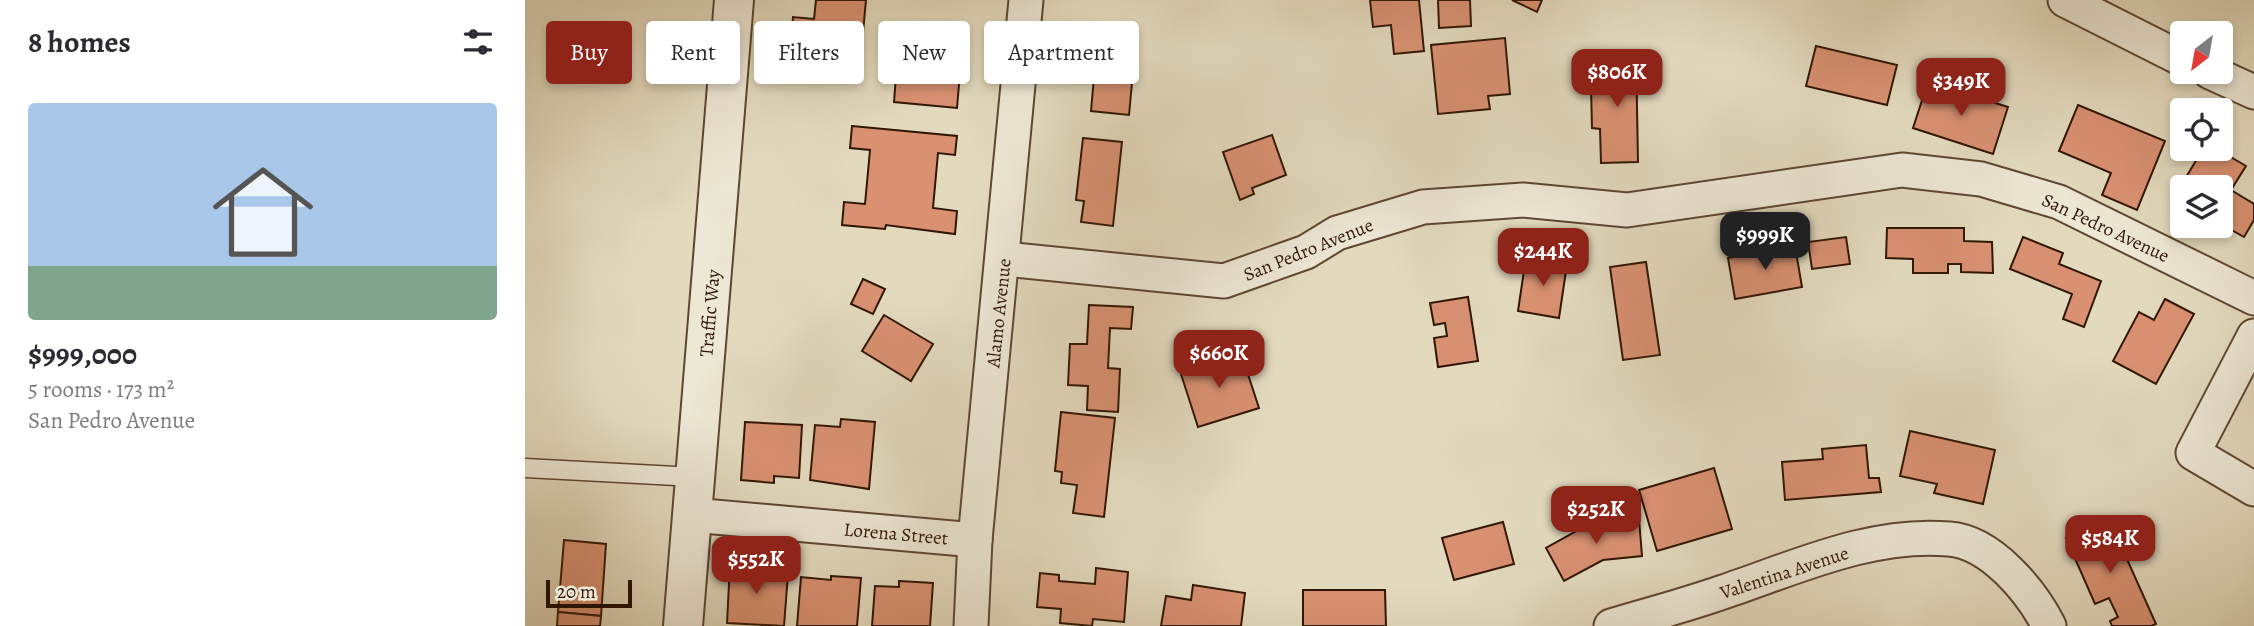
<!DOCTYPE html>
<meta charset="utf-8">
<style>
:root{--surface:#fff;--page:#f7f7f7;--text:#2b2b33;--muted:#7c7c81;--accent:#8f2418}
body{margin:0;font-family:Alegreya,serif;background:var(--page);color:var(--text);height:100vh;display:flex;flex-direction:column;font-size:26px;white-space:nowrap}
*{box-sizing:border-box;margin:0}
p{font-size:23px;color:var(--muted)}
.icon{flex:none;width:38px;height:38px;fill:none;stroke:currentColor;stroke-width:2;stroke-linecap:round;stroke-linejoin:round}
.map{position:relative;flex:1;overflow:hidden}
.panel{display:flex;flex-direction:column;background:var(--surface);width:525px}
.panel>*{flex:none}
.banner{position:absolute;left:21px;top:21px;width:665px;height:63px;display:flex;gap:14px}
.needle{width:46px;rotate:211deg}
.tools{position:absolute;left:1645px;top:21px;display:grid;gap:14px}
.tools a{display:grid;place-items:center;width:63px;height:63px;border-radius:7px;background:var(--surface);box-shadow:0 4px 10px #0003;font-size:35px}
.scale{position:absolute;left:21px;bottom:18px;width:86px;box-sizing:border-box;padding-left:7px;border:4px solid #311604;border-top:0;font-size:19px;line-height:24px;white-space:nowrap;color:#311604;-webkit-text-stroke:5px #ede7d5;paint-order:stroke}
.price{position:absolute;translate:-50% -60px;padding:0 16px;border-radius:14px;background:var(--accent);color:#fff;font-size:23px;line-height:46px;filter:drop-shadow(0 2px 4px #0008)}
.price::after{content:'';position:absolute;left:50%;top:42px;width:21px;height:16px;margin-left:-10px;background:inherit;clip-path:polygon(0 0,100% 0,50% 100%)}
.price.active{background:#222;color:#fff}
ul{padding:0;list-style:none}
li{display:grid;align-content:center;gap:14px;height:371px;padding:0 28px}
li span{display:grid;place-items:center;height:217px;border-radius:7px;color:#555}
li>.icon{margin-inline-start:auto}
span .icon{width:126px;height:126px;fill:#fffc;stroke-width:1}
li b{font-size:30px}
h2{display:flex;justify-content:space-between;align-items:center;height:84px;padding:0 28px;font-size:30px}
.tag{padding:0 24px;border-radius:7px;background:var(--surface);box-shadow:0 4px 10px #0003;font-size:24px;line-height:63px}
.tag.active{background:var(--accent);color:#fff}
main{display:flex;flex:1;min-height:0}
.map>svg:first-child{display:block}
</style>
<main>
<section class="panel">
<h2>8 homes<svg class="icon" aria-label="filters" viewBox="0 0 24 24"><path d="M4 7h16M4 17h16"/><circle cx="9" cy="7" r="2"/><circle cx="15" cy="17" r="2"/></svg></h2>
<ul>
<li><span style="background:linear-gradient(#a9c7e8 75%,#7fa58c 0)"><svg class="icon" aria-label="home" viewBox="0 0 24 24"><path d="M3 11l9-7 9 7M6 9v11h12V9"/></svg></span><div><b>$999,000</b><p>5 rooms · 173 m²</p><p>San Pedro Avenue</p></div></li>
</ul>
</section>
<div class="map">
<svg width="1729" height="626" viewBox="0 0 1729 626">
<rect width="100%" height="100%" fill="#e3dabe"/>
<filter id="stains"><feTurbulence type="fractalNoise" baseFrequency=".00286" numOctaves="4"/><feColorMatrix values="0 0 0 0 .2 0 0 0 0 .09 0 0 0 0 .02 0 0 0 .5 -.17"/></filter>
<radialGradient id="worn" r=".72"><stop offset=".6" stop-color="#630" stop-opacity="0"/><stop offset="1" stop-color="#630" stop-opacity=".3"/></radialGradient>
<g fill="#d99172" stroke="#311604" stroke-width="2">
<path d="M291,0H341L336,54L266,46L268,17L289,19Z"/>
<path d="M845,0H894L899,51L869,54L866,25L848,27Z"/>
<path d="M913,0H945L946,26L914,28Z"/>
<path d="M987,0H1017L1012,12Z"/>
<path d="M564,24L612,29L604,115L566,111L569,77L559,76Z"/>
<path d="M398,34L438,38L432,108L369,102L371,76L394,77Z"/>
<path d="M980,38L985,94L963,96L965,109L913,114L906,45Z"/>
<path d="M1291,46L1372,65L1362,105L1281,86Z"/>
<path d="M1111,53L1113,162L1076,163L1075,129L1067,128L1066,87L1077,86V54Z"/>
<path d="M1403,82L1483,107L1468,154L1388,128Z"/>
<path d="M1553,105L1640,141L1612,210L1577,195L1586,173L1534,151Z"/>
<path d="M327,126L432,136L430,155L413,153L408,208L432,211L430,234L361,225L360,229L317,225L319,202L340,204L345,150L325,148Z"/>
<path d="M747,135L761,175L727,188L729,194L715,200L698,152Z"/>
<path d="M558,138L597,142L588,226L556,222L559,201L551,200Z"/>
<path d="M1678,149H1692L1721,166L1706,190L1729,204V220L1719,237L1696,224V187H1662L1657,184Z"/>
<path d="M1362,228H1439V241L1467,242L1468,273L1436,272V264H1423V273H1388V259L1361,258Z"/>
<path d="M1321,237L1325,264L1287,269L1283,242Z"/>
<path d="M1498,237L1538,253L1534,264L1576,281L1559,327L1538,319L1547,294L1485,269Z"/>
<path d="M1270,246L1277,287L1210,299L1203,258Z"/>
<path d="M1001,257L1042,264L1034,318L993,311Z"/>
<path d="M1121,262L1135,355L1098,360L1085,267Z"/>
<path d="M338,279L360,289L348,314L326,304Z"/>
<path d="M943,297L953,361L913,367L909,338L922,336L920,323L909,325L905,303Z"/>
<path d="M1640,299L1669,314L1631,384L1588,361L1614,312L1629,320Z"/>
<path d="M564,305L608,307L606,329L585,328L583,368L595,369L593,412L562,410L563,386L543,385L545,344H562Z"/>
<path d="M359,315L408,344L386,381L337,351Z"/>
<path d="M716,353L734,408L673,427L655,371Z"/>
<path d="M536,412L590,418L579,517L548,513L552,485L536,483L537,472L530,471Z"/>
<path d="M316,419L350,422L344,489L285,480L290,425L315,427Z"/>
<path d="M220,422L277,425L274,478L249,476V483L216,480Z"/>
<path d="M1385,431L1470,450L1458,504L1409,493L1412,484L1375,476Z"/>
<path d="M1341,445L1344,478H1354L1356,492L1260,500L1257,462L1298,459L1297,449Z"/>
<path d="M1189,468L1207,529L1132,551L1114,490Z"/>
<path d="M1114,519L1117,556L1078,560L1039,581L1021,548L1066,523Z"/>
<path d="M1584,519L1631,624L1626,626H1587L1585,621L1593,617L1584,598L1570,604L1541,538Z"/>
<path d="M978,522L989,564L929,580L917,538Z"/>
<path d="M39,540L81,544L76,616L33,612Z"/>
<path d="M205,564L239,566L238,573L263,574L259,626L202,623Z"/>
<path d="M571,568L603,572L599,622L568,619L567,626L535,623L536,609L512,607L515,573L534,575V581L570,584Z"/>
<path d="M306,576L336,578L332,626H272L276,577L306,580Z"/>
<path d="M374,581L408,583L405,626H347L350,586L374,587Z"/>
<path d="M668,585L720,593L716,626H636L641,596L666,600Z"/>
<path d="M778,590H860L861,626H778Z"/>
<path d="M33,612L76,616L75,626H32Z"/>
</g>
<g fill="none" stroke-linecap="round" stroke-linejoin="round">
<g stroke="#5e4732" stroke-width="21">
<path id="service" d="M0,468L170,477"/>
</g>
<g stroke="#5e4732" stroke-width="37">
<g id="minor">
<path d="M1540,0L1657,59"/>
<path d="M1685,72L1729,92"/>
<path d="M479,259L699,281L781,252L812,233L898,207L998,200L1102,210L1377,170L1456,179L1534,202L1729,298"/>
<path d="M1729,336L1668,453L1729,489"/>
<path d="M167,515L450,540"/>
<path d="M446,626L450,540L501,0"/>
<path d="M1086,626C1123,615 1161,605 1198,592C1270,568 1346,532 1424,539C1466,542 1506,591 1524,626"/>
</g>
</g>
<g stroke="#5e4732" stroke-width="42">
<path id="tertiary" d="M158,626L209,0"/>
</g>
<use href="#service" stroke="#ede7d5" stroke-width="18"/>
<use href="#minor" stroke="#ede7d5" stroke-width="33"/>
<use href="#tertiary" stroke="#ede7d5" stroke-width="38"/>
</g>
<g text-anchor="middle" stroke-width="6" stroke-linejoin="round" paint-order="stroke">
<g font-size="19" fill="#311604" stroke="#ede7d5">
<text transform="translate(1581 227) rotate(25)" y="7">San Pedro Avenue</text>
<text transform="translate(783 249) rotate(-22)" y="7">San Pedro Avenue</text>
<text transform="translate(184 313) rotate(-85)" y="7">Traffic Way</text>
<text transform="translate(473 313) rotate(-84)" y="7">Alamo Avenue</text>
<text transform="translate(371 533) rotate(5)" y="7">Lorena Street</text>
<text transform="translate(1259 572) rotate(-18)" y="7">Valentina Avenue</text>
</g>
</g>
<rect width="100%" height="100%" filter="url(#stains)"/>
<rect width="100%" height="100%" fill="url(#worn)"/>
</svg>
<div class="tools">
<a><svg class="needle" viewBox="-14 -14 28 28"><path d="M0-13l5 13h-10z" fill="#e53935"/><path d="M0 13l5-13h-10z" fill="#7c7c81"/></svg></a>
<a><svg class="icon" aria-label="locate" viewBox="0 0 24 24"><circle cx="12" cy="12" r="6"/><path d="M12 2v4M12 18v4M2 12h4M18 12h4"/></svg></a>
<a><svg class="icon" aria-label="layers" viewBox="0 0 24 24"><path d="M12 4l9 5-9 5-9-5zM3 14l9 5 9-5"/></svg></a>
</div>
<div class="scale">20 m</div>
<b class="price" style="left:1092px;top:109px">$806K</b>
<b class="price" style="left:1436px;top:118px">$349K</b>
<b class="price active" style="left:1240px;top:272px">$999K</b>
<b class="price" style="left:1018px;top:288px">$244K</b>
<b class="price" style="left:694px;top:390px">$660K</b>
<b class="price" style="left:1071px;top:546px">$252K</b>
<b class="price" style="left:1585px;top:575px">$584K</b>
<b class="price" style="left:231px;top:596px">$552K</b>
<div class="banner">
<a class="tag active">Buy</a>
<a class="tag">Rent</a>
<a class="tag">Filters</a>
<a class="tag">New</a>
<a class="tag">Apartment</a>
</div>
</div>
</main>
